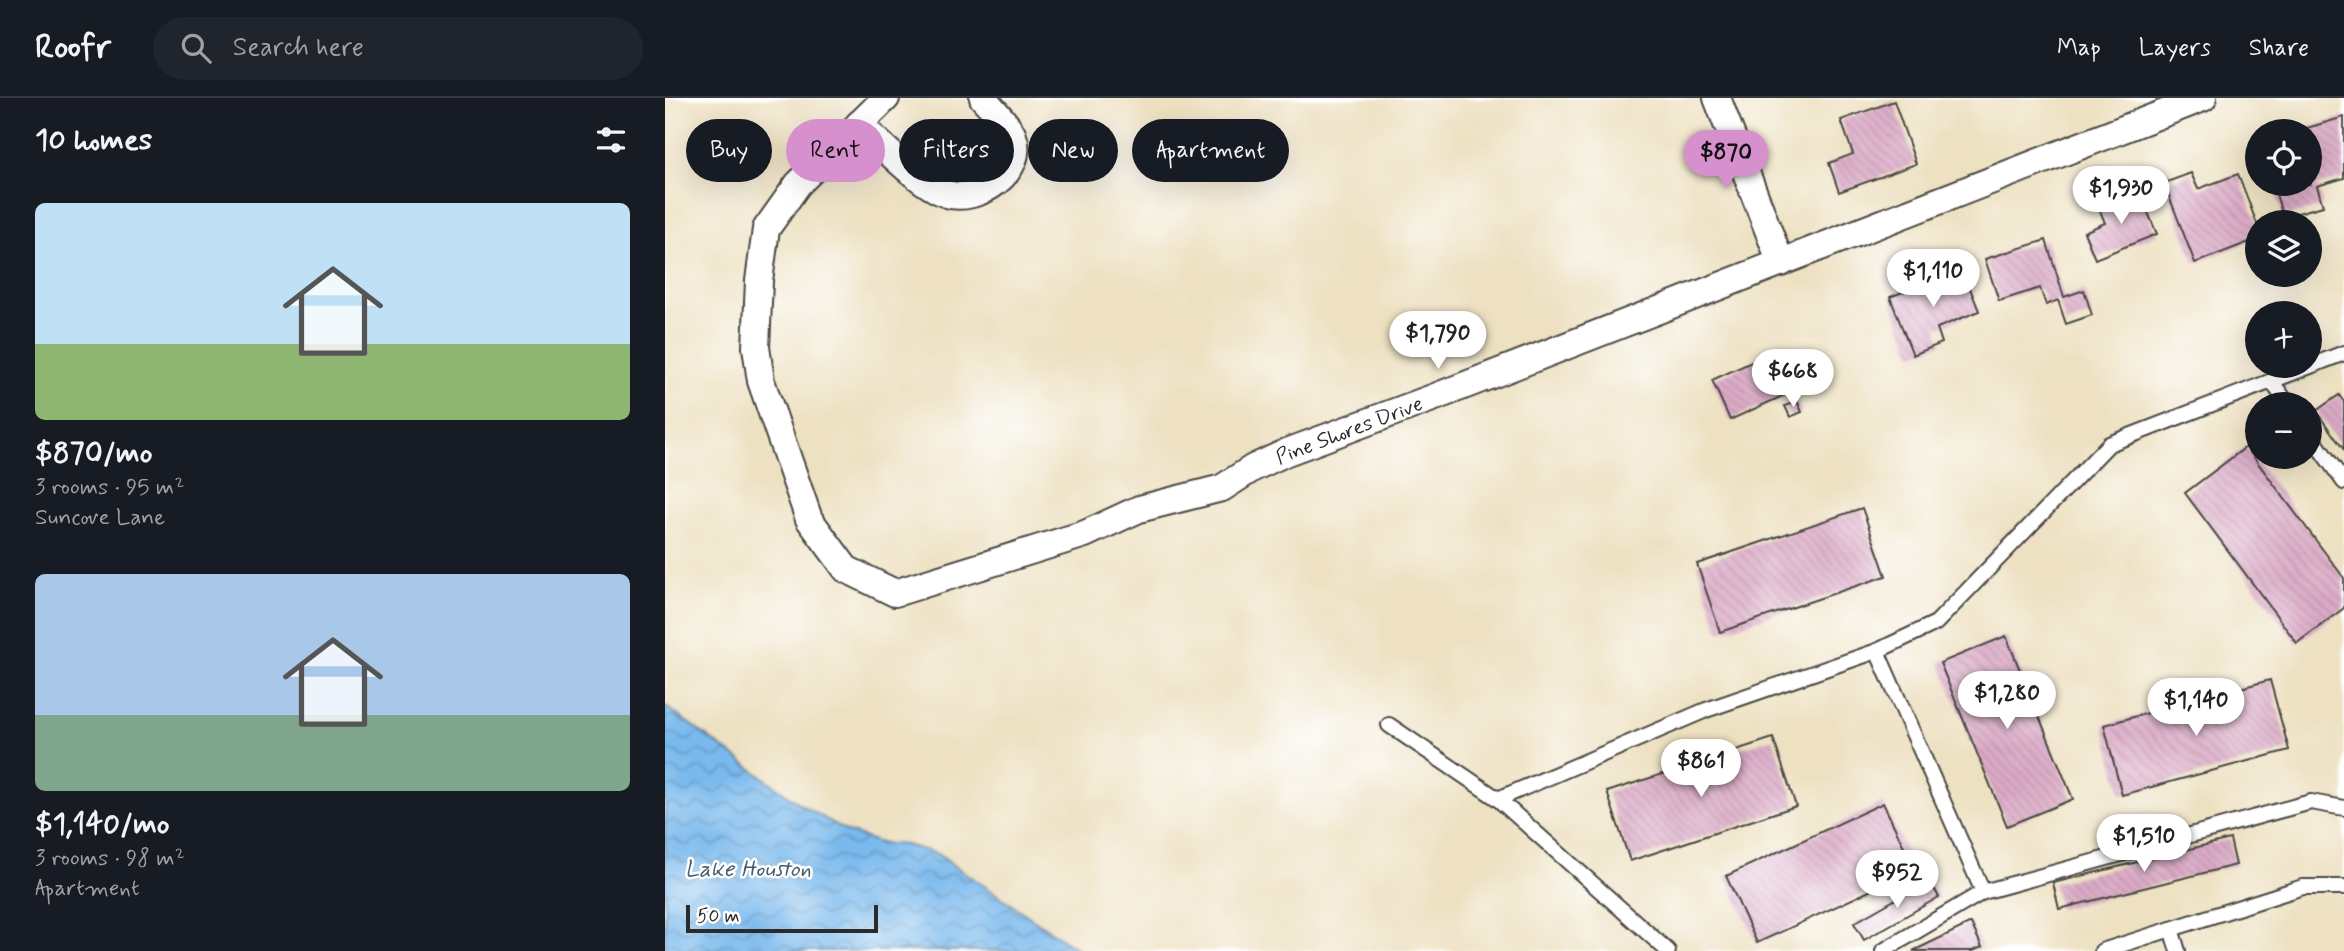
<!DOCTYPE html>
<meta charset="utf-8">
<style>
:root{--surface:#171b24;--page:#20242c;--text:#f1f3f6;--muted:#9ea1a6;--line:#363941;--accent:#d690ce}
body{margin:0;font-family:Mynerve,sans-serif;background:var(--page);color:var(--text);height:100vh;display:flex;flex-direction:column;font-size:26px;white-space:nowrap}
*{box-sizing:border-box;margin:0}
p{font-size:23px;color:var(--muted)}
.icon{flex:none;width:38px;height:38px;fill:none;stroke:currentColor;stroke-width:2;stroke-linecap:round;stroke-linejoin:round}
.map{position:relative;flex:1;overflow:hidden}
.drawer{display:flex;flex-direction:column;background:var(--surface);width:665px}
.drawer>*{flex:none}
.hud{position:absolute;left:21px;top:21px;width:665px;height:63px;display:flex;gap:14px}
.controls{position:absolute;left:1580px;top:21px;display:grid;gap:14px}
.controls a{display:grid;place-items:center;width:77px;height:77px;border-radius:50%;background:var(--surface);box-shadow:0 7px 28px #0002;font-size:35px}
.scale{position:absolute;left:21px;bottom:18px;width:192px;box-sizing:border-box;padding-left:7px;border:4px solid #2b2b2b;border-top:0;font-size:19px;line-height:24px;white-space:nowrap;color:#2b2b2b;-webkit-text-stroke:5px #fff;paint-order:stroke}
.price{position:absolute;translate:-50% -60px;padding:0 16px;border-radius:24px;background:#fff;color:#222;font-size:23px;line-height:46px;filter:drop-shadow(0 2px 4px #0008)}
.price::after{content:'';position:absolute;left:50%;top:42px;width:21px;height:16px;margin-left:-10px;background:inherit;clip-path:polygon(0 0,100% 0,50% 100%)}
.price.current{background:var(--accent);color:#111}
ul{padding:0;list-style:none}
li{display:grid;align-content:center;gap:14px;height:371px;padding:0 35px}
li span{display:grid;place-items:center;height:217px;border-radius:10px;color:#555}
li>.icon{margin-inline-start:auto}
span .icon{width:126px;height:126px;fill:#fffc;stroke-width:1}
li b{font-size:30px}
h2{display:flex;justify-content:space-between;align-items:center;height:84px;padding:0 35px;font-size:30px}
.pill{padding:0 24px;border-radius:32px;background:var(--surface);box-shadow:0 7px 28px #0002;font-size:24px;line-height:63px}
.pill.current{background:var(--accent);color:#111}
header{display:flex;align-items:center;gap:42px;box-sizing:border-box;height:98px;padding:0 35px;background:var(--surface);border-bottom:2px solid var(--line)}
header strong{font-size:33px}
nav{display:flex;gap:38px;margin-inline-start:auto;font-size:24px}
.search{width:490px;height:63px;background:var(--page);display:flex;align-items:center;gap:18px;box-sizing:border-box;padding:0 24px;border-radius:38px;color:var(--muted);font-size:26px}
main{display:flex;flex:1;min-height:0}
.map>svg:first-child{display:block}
</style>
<header>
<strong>Roofr</strong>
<div class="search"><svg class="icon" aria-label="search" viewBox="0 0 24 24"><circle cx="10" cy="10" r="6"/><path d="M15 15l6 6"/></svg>Search here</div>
<nav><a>Map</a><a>Layers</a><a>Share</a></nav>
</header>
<main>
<section class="drawer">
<h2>10 homes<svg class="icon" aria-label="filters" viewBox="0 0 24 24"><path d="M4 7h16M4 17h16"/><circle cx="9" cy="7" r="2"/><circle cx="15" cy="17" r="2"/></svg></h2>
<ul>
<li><span style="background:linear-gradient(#bfe0f5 65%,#8fb573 0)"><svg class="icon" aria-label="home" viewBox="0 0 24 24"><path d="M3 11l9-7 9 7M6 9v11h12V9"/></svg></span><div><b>$870/mo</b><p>3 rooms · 95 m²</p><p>Suncove Lane</p></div></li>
<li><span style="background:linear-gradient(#a9c7e8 65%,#7fa58c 0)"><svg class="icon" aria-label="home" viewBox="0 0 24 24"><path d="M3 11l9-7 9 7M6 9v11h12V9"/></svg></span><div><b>$1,140/mo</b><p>3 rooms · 98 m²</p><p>Apartment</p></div></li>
</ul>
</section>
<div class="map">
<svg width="1679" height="853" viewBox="0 0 1679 853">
<defs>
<pattern id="water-waves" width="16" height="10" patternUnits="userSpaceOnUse" patternTransform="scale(1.75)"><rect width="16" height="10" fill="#79b9ed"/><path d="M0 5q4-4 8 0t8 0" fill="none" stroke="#6397c0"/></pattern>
<pattern id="building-back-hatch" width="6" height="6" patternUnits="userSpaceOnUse" patternTransform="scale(1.75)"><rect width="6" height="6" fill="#dbaac6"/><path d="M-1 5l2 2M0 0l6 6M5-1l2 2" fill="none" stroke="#bc92aa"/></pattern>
</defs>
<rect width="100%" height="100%" fill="#fff"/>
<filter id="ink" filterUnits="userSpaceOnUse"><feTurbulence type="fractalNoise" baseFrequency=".0143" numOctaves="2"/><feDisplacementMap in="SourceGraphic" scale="14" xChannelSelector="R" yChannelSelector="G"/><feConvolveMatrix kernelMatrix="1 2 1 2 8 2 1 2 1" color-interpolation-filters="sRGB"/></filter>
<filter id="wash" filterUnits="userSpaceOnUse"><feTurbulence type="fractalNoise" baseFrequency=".00686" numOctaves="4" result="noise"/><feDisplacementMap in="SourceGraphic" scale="28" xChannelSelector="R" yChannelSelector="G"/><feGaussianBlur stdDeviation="1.57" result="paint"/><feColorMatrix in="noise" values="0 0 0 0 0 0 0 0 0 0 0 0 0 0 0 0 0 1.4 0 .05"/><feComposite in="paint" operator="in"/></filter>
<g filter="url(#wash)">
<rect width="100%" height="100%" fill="#eee1c2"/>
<path fill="url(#water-waves)" stroke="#52728c" stroke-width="2" d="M0,608L135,706L183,734L215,745L241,747L272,756L415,853H0Z"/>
<g id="blocks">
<g fill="url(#building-back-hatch)">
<path d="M1229,3L1251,66L1174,94L1164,65L1188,56L1176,22Z"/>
<path d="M1679,19V80L1652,88L1658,108L1618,119L1608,86H1645V33H1632Z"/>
<path d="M1526,75L1533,91L1573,76L1592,126V141L1530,165L1499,85Z"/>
<path d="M1474,93L1492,136L1430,161L1419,134L1440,125L1434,110Z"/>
<path d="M1381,142L1399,199L1419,192L1427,217L1401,226L1393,202L1381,207L1375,190L1334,203L1320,161Z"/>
<path d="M1297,170L1314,213L1272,230L1277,245L1248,257L1225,199Z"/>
<path d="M1104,256L1122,296L1065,322L1047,282Z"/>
<path d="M1674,297L1679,304V352L1651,313Z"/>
<path d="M1132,303L1137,314L1125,319L1120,308Z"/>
<path d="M1581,349L1679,480V510L1632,545L1520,395Z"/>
<path d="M1197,410L1221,478L1055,534L1032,466Z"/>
<path d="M1341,538L1408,701L1342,728L1275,565Z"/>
<path d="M1605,582L1624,652L1457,697L1439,627Z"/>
<path d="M1108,640L1131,708L965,763L942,694Z"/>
<path d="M1218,705L1250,772L1092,845L1061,778Z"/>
<path d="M1565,741L1571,767L1394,811L1388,785Z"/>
<path d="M1264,782L1274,799L1199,842L1189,825Z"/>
<path d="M1306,825L1317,849L1308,853H1248Z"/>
</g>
</g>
</g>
<g filter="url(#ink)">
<use href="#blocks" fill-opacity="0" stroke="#484642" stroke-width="2"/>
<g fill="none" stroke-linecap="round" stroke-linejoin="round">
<g stroke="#484642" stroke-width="18">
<g id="service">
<path d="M1607,284L1623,306"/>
<path d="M1645,337L1679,384"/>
<path d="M1212,553L1271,525L1444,346L1679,255"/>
<path d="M724,627L833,701L1003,853"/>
<path d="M833,701L1041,612L1212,553L1318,794"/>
<path d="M1506,831L1513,853"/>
<path d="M1218,853L1318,794L1646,704L1679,710"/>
<path d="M1437,853L1638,789H1679"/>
</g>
</g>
<g stroke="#484642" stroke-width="30">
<g id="minor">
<path d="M221,0L133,86L101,131L94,183L91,249L96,283L144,421L181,471L230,495L420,436L474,411L557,390L588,370L622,354L770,299L1538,0"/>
<path d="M1052,0L1116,165"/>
<path d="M194,26C216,46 254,87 282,96C312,106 362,73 348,38C344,27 326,9 318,0"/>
</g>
</g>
<use href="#service" stroke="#fff" stroke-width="14"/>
<use href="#minor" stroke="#fff" stroke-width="26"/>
</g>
</g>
<g text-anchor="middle" stroke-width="5" stroke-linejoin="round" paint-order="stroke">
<g font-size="21" fill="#2b2b2b" stroke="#fff">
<text transform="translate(684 332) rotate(-21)" y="7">Pine Shores Drive</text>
</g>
<g font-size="23" font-style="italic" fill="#465d6f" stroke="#fff">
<text x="83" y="778">Lake Houston</text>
</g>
</g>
</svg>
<div class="controls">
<a><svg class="icon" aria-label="locate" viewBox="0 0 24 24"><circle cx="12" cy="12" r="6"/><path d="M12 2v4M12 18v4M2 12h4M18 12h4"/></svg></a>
<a><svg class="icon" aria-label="layers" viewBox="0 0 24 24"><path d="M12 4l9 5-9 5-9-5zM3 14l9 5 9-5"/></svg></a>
<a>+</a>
<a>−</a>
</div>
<div class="scale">50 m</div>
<b class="price current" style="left:1061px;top:92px">$870</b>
<b class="price" style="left:1456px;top:128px">$1,930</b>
<b class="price" style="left:1268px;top:211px">$1,110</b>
<b class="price" style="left:773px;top:273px">$1,790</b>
<b class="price" style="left:1128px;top:311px">$668</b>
<b class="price" style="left:1342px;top:633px">$1,280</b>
<b class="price" style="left:1531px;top:640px">$1,140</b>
<b class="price" style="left:1036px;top:701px">$861</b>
<b class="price" style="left:1479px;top:776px">$1,510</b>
<b class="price" style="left:1232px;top:812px">$952</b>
<div class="hud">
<a class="pill">Buy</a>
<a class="pill current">Rent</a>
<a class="pill">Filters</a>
<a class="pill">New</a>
<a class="pill">Apartment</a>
</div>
</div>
</main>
